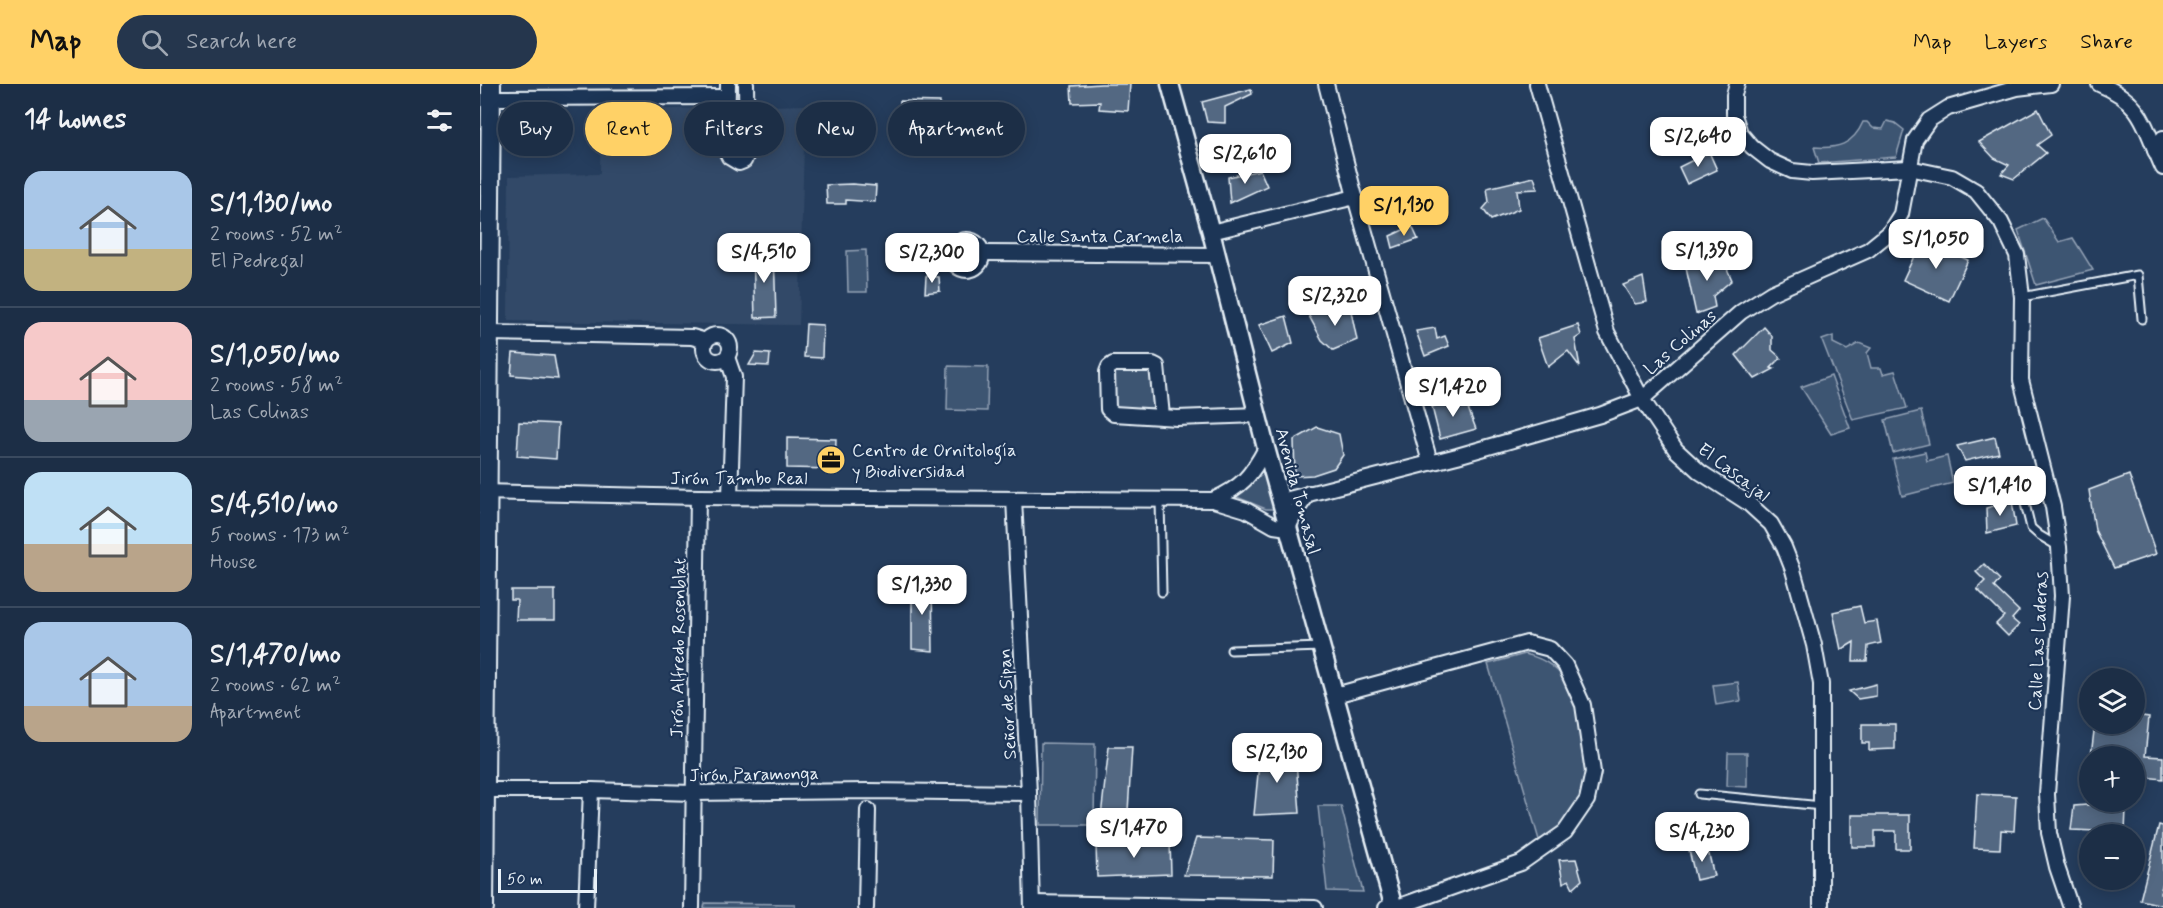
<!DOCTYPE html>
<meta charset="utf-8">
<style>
:root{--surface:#1c2e46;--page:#25364d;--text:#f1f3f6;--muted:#a0a8b3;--line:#3a4a5f;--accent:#ffd166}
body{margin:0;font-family:Mynerve,sans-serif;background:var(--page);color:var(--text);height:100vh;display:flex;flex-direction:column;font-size:22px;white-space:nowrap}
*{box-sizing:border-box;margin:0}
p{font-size:20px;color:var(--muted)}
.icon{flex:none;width:33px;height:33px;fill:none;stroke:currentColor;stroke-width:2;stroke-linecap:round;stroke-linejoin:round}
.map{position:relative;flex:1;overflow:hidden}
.drawer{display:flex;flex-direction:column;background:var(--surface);width:480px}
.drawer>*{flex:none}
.guide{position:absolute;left:18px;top:18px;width:570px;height:54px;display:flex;gap:12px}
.buttons{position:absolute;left:1599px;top:584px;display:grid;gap:12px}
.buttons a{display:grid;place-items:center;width:66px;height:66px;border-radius:50%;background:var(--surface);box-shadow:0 3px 15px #0003,0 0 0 2px var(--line);font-size:30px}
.scale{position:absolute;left:18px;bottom:15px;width:99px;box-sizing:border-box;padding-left:6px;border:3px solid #e8f1f8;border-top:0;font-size:16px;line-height:21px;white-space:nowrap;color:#e8f1f8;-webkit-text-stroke:4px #1d3557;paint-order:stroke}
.price{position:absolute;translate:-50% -51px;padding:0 14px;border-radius:12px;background:#fff;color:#222;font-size:20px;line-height:39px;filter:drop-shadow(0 2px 3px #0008)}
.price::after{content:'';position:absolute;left:50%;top:36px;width:18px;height:14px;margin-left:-9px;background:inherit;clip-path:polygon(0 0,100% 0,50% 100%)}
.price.selected{background:var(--accent);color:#111}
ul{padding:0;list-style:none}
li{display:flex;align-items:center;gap:18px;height:150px;padding:0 24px}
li+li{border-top:2px solid var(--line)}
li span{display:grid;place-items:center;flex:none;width:168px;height:120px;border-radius:18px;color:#555}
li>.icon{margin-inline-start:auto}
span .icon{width:72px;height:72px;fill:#fffc;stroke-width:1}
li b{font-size:26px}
h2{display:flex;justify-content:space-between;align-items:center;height:72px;padding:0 24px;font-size:26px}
.tag{padding:0 21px;border-radius:27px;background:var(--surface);box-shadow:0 3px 15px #0003,0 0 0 2px var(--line);font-size:21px;line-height:54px}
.tag.selected{background:var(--accent);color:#111}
header{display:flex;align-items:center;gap:36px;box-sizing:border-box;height:84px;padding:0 30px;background:var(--accent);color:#111}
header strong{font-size:28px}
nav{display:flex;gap:33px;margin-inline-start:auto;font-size:21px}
.search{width:420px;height:54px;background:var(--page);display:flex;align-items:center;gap:15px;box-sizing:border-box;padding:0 21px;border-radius:33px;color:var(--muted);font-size:22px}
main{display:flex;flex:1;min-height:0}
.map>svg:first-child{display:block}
</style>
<header>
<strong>Map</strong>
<div class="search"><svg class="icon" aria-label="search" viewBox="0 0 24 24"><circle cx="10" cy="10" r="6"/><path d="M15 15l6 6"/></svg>Search here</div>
<nav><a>Map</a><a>Layers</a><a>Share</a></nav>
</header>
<main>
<section class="drawer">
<h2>14 homes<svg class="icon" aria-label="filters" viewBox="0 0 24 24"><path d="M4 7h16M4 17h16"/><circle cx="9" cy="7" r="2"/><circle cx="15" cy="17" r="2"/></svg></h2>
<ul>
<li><span style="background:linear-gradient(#a9c7e8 65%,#c2b280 0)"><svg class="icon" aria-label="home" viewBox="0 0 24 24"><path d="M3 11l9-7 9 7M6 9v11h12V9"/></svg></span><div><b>S/1,130/mo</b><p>2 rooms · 52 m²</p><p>El Pedregal</p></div></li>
<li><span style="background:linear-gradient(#f6c9c9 65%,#9aa5b1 0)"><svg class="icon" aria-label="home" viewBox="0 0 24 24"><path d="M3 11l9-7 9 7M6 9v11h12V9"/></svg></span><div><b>S/1,050/mo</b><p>2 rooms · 58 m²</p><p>Las Colinas</p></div></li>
<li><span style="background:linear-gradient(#bfe0f5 60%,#b9a48a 0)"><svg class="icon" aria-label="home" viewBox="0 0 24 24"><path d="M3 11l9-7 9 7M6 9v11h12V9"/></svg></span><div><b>S/4,510/mo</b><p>5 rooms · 173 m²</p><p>House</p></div></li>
<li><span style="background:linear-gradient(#a9c7e8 70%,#b9a48a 0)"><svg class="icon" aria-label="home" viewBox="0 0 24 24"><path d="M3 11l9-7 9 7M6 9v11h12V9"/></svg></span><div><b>S/1,470/mo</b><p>2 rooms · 62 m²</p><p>Apartment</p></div></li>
</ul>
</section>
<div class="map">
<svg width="1683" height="824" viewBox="0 0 1683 824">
<rect width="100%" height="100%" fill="#253d5d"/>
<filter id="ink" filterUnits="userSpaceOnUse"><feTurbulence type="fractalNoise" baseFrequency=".0167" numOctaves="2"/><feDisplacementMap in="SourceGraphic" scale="12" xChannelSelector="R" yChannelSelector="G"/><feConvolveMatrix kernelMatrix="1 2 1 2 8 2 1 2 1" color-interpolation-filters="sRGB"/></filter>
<g filter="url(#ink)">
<path fill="#334a68" d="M325,21L319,241L28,237L29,92L120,90L121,27Z"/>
<g fill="#3e5472" stroke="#93a2b5" stroke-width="1.5">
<path d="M1407,37L1415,39L1424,46L1416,73L1339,79L1334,63C1357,65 1373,61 1383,38H1387L1393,44L1403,45Z"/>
<path d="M1563,134L1579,158L1593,154L1613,186L1556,201L1538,146Z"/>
<path d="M386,166L387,208H368L367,167Z"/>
<path d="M1353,252V259L1367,266L1379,259L1391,264L1387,269L1391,284H1401L1403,290L1415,287L1427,324L1373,336L1342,256Z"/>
<path d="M468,282L508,283L507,327L467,326Z"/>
<path d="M674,285V324H632V286Z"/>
<path d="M1351,292L1370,344L1351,350L1321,303Z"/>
<path d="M1441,327L1449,360L1413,369L1405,336Z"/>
<path d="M1445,368L1447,377L1467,372L1473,399L1422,412L1413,375Z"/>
<path d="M783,391L788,393L796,425H786L752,411C765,406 773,394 783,391Z"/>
<path d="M1045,570C1093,581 1100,623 1104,665C1105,675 1108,687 1107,697C1103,723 1081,747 1059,756L1008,580Z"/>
<path d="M1258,598L1261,617L1236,621L1233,601Z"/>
<path d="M561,659L615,660L614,741H560Z"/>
<path d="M1248,669H1267V703L1247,702Z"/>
<path d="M838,722H861L883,808L847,807Z"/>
<path d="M225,819L315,820V824H224Z"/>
</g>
<g fill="#536782" stroke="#e8f1f8" stroke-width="1.5">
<path d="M621,0H650L648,27L619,25L620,18L592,19L591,2Z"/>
<path d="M771,5L772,10L745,23V39L727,38L722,18Z"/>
<path d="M420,17L460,18L459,56L437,55V41H419Z"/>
<path d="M1558,25L1571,51L1557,61L1566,69L1534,95L1521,90L1529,81L1514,74L1499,58Z"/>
<path d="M1229,68L1237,86L1207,100L1199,83Z"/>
<path d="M780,86L787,102L750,119L748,93Z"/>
<path d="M1054,93L1058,105L1037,106L1039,125L1011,136L1003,125L1009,118L1007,104Z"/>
<path d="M372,100L396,102L395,118L366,116V120H347L346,101Z"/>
<path d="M932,142L938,155L913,164L910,152Z"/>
<path d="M1442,155L1488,176L1469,217L1423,196Z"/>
<path d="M273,166H294L296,233L275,234Z"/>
<path d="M1241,171L1252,196L1233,212L1235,223L1216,230L1206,184Z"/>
<path d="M446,192L459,193L460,207L445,209Z"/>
<path d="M1163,193L1167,218L1155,220L1143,201Z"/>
<path d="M870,222L877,256L853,266L842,256L828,230Z"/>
<path d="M806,232L813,259L792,269L779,241Z"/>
<path d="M326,240L343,241L342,274L324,273Z"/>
<path d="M1098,241L1101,251L1095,255L1100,283L1088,267L1068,283L1058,254Z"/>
<path d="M1284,243L1292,252V266L1301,274L1291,284L1294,285L1275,295L1256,271Z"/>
<path d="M955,244L957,255L965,252L969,262L945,272L936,247Z"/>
<path d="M33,269L74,272L78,295L31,291Z"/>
<path d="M276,269L290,270L289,282L269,281Z"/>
<path d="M983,311L996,345L960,355L952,323Z"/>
<path d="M39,338L78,340L76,375L37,372Z"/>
<path d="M837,343L859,350L863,371L854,384L833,391L815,392L814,356Z"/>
<path d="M1515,353L1519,369L1485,377L1477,362Z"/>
<path d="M307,354L356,355L355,385L307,384Z"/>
<path d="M1649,391L1676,470L1634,484L1615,446L1609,406Z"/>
<path d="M1532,417L1536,442L1507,449L1506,424Z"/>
<path d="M1504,480L1520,496L1514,503L1539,527L1532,535L1539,541L1528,552L1516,540L1524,532L1497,505L1505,497L1496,488Z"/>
<path d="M452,496L453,567L432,565V498Z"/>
<path d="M31,506H75V536H36L37,516H31Z"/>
<path d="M1380,522L1384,539L1397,537L1401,559L1388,562L1387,577H1373L1374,558L1361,566L1353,528Z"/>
<path d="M1396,600V612L1378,615L1369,607Z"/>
<path d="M1654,631L1669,633L1665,672L1683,673V695L1654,692V672H1611L1615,639H1654Z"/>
<path d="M1382,640H1415V665L1389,666V659H1382Z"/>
<path d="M629,663H652L648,727L621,732Z"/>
<path d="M815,664L820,729L774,731L780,669Z"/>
<path d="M1497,710L1536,712L1534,747L1521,746L1520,765L1494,764Z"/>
<path d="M1620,720L1646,725L1645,748L1591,746L1594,722Z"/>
<path d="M1372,731H1430V765H1416V747H1395V763H1372Z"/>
<path d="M1679,741L1683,742V798L1680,809H1683V821L1660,816Z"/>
<path d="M716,754L794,756L793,792L704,791Z"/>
<path d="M690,757L691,790L617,793L616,760Z"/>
<path d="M1227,762L1234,792L1216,796L1209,766Z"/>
<path d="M1096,775L1102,796L1093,804L1089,796L1083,799L1079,776Z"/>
</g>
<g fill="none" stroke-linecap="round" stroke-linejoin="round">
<g stroke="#e8f1f8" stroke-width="11">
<g id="service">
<path d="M1542,213L1658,191L1662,235"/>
<path d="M1537,387L1551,444L1559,451L1579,463"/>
<path d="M680,416L682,508"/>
<path d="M751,566L842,563"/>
<path d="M1219,710L1342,722"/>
</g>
</g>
<g stroke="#e8f1f8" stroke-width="18">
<g id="minor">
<path d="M248,0L247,69L249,73L259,79L264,77L267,70L266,0"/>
<path d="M846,0L875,113L950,378"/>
<path d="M1057,0L1127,248L1162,315L1196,366L1220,388L1268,419L1291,440L1304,463L1313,486L1334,561L1341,600V824"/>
<path d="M1257,0L1254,11V31L1260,49L1272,63L1290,77L1312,87L1332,89L1429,84L1472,93L1496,107L1521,138L1537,171L1542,213L1541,296L1573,423L1579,463L1582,512L1567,710L1569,749L1577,783L1591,824"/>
<path d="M1619,0C1665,19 1664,43 1683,84"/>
<path d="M11,14L247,13"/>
<path d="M1675,67L1683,54"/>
<path d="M731,148L875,113"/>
<circle cx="487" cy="171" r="15"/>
<path d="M503,169L737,171"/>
<path d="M8,249L212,253L226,257"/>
<circle cx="237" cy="264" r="13"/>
<path d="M247,273L254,293L250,412"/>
<path d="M682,332L677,282L673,280H633L629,283L627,288L628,325L634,330L697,334L778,331"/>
<path d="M0,408L218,413L733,416L766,426L794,442L808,444L816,427L829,409"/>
<path d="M534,415L549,709L552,824"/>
<path d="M733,416C762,403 771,392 786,364"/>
<path d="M801,417L977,372L1120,331L1162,315L1261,228L1291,209L1388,166L1409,149L1421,130L1435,56L1449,36L1468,24L1537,4L1571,0"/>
<path d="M855,611L1047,559L1070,565L1085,581L1103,621L1113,688L1107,716L1085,748L1041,779L914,824H906"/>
<path d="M0,706H111L213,709L389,707L549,709"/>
<path d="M552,819L835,824"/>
<path d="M106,824L111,706"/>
<path d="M212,824L218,413"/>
<path d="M386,824L388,726"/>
</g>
</g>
<g stroke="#e8f1f8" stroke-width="21">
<path id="tertiary" d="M690,0L731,148L786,364L914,824"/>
</g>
<g stroke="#e8f1f8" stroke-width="22">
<path id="secondary" d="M4,824L11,0"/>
</g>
<use href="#service" stroke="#1d3557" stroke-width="7"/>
<use href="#minor" stroke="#1d3557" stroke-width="14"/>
<use href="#tertiary" stroke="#1d3557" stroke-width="16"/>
<use href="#secondary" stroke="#1d3557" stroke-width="18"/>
</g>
</g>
<defs>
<g id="office-disc" transform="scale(1.5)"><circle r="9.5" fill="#ffd166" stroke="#1d3557"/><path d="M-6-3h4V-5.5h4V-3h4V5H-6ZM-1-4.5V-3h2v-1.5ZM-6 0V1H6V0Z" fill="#111"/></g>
</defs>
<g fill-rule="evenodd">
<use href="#office-disc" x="351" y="376"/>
</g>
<g text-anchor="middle" stroke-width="4.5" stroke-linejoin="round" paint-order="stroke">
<g font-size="18" fill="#e8f1f8" stroke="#1d3557">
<text x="620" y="158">Calle Santa Carmela</text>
<text transform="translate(1200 258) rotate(-41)" y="6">Las Colinas</text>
<text transform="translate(1254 388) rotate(37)" y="6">El Cascajal</text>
<text x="259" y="400">Jirón Tambo Real</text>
<text transform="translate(818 407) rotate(75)" y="6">Avenida Tomasal</text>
<text transform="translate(1558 557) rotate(-87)" y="6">Calle Las Laderas</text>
<text transform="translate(198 564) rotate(-89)" y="6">Jirón Alfredo Rosenblat</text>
<text transform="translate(527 620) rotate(-93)" y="6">Señor de Sipan</text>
<text transform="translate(274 690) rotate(-1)" y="6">Jirón Paramonga</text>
</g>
<g font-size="18" fill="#e8f1f8" stroke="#1d3557" text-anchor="start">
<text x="372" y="372">Centro de Ornitología<tspan x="372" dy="21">y Biodiversidad</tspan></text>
</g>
</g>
</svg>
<div class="buttons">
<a><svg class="icon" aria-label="layers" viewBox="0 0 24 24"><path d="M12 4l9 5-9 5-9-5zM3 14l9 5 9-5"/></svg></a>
<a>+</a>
<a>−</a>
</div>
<div class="scale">50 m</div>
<b class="price" style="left:1218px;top:84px">S/2,640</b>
<b class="price" style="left:765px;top:101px">S/2,610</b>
<b class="price selected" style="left:924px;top:153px">S/1,130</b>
<b class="price" style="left:1456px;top:186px">S/1,050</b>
<b class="price" style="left:1227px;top:198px">S/1,390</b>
<b class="price" style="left:284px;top:200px">S/4,510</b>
<b class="price" style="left:452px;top:200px">S/2,300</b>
<b class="price" style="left:855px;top:243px">S/2,320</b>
<b class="price" style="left:973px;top:334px">S/1,420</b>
<b class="price" style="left:1520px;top:433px">S/1,410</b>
<b class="price" style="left:442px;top:532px">S/1,330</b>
<b class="price" style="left:797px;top:700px">S/2,130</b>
<b class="price" style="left:654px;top:775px">S/1,470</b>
<b class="price" style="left:1222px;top:779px">S/4,230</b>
<div class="guide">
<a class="tag">Buy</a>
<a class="tag selected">Rent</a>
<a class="tag">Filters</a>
<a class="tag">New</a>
<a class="tag">Apartment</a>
</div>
</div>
</main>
